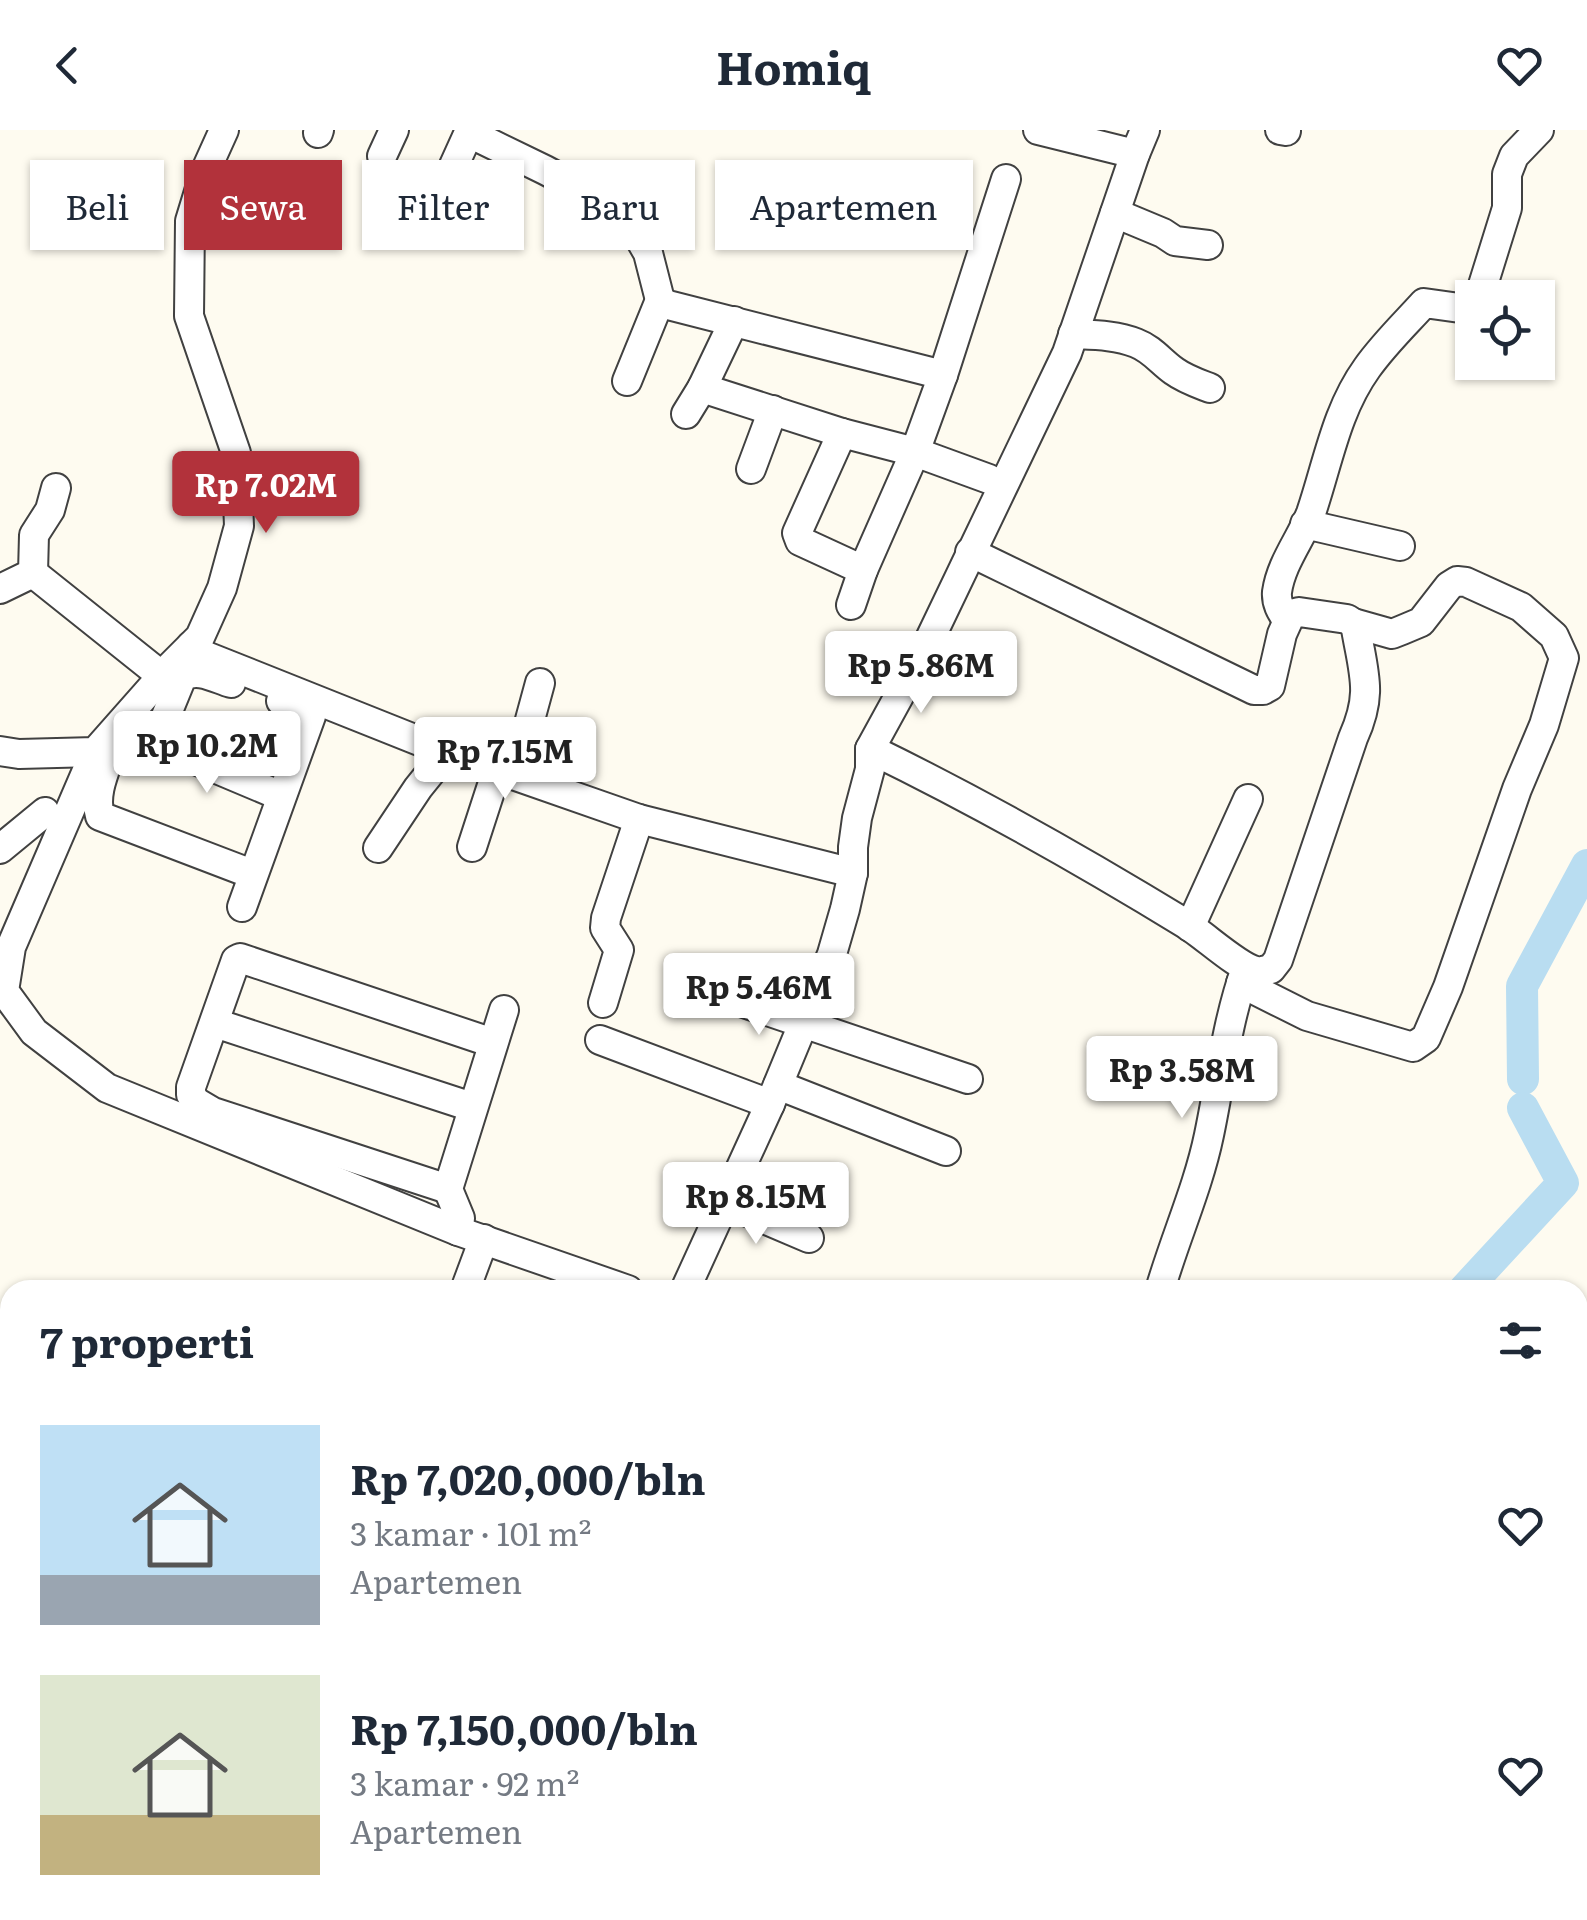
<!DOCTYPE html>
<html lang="id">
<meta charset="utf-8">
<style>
:root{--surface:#fff;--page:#f2f2f3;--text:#1f2937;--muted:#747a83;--accent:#b2323b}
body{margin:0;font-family:Literata,serif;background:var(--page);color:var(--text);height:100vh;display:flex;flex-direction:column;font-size:38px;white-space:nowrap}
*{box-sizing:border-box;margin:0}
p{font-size:32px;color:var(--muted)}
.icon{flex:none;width:55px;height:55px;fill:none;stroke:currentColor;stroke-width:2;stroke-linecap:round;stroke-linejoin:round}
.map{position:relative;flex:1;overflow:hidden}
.sheet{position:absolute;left:0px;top:1150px;width:1588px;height:640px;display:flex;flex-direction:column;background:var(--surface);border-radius:30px 30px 0 0;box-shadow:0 2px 8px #0004}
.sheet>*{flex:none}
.top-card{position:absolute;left:30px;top:30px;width:1000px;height:90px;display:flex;gap:20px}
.buttons{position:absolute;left:1455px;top:150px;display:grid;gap:20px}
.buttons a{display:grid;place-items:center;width:100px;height:100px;border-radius:0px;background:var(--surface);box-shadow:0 2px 8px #0004;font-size:50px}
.price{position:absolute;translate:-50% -85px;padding:0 22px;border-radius:10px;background:#fff;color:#222;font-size:32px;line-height:65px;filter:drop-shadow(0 2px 5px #0008)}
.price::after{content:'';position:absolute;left:50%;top:60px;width:30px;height:22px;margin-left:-15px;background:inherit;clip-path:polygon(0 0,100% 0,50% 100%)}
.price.active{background:var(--accent);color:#fff}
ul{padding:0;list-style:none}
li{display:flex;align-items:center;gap:30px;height:250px;padding:0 40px}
li span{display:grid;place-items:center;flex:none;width:280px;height:200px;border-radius:0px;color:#555}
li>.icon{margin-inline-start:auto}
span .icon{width:120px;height:120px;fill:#fffc;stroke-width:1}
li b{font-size:42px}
h2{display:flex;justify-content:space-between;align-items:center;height:120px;padding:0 40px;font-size:42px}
.pill{padding:0 35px;border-radius:0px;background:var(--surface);box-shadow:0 2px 8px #0004;font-size:35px;line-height:90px}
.pill.active{background:var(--accent);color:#fff}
header{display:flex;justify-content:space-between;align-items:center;height:130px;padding:0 40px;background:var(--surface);font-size:45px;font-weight:700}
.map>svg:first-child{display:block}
</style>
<header><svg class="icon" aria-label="back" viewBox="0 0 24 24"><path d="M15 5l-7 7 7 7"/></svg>Homiq<svg class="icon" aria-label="heart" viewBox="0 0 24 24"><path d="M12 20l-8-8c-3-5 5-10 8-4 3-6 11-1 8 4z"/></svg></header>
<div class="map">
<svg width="1587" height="1790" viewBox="0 0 1587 1790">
<rect width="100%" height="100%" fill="#fefbf0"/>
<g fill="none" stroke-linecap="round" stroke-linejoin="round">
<g stroke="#b9ddf1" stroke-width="32">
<path d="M1523,949L1522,856L1587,735"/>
<path d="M1464,1160L1563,1053L1523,978"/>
<path d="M1397,1790L1406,1780"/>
</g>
<g stroke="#414141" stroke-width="32">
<g id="minor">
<path d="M1038,0L1135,24"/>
<path d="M1280,0L1286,1"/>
<path d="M318,3L319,0"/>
<path d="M469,3L545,40L596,67L637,104L648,123L660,170L668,175L943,245L915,322L863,440L800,411L797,403L842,303"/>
<path d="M382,26L394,0"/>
<path d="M446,53L470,0"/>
<path d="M1115,83L1163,103L1175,111L1208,115"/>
<path d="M1479,168L1507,78V44L1514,26L1539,0"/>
<path d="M1073,204C1094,205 1116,205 1136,213C1152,219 1161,232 1174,241C1185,249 1197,253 1210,258"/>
<path d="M943,245L1006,49"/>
<path d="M627,251L660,170"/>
<path d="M702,258L842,303L915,322L989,349"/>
<path d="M686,284L702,258L734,191"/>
<path d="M751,339L773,280"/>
<path d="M1305,394L1400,416"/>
<path d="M33,443L162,546"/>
<path d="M0,459L33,443L34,405L50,380L56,358"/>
<path d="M851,475L863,440"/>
<path d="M1287,490C1281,481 1276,473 1277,462C1281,433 1301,409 1311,383C1328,333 1336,281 1367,238C1384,214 1405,194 1424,173L1467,179L1472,177"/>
<path d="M191,516L206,526L447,622L639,689L853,743"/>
<path d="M231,553C215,548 197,537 182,547L155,613C135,605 131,604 113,617C106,639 93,663 100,686L252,744"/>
<path d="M155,613L281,666"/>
<path d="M870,619C979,672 1083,731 1186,794C1204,805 1238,837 1256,841C1261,842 1266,840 1271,839L1278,830L1353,608C1373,564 1364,545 1356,499L1353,493L1347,489L1299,482L1291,484L1282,504L1270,556L1263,560H1254L970,422"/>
<path d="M0,621L19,624L95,622L171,536L200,507L222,458L239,396L236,323L189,186L190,91L205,42L224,0"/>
<path d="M95,622L11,817L4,861L34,902L107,958L458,1101L628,1160"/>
<path d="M515,645L540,553"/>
<path d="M472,717L497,640"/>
<path d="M378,718L418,658L447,622"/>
<path d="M0,719L45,682"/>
<path d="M242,777L311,586L307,580L281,571"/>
<path d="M1190,797L1248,669"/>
<path d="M1241,853L1307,886L1413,917L1426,908L1448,857L1517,659L1544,595L1564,528L1554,506L1521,477L1466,452L1457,451L1449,456L1421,492L1402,500L1392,504L1353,493"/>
<path d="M732,869L968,949"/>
<path d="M603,873L619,820L605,798L606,788L639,689"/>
<path d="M215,893L472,977"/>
<path d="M600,910L770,974"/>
<path d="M778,955L946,1021"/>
<path d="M448,1059L213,982L196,972L191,965V957L236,830L240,828L493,913"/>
<path d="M724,1072L809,1108"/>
<path d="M458,1101L460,1088L448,1059L504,880"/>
<path d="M465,1160L484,1109"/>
<path d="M685,1160L770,974L832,824L845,779L853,743V717L857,688L870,639V619L927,515L1067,223L1135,24L1145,0"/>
<path d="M1160,1160C1175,1108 1198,1058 1209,1005C1221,948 1226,895 1246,838"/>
<path d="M269,1780L305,1790"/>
<path d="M1051,1780L1078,1790"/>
<path d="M0,1781L10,1754"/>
<path d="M241,1790L244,1780"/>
<path d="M419,1790L421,1780"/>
<path d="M595,1790L598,1780"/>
<path d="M771,1790L774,1780"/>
<path d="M907,1790L910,1780"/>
<path d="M1237,1790L1239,1780"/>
</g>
</g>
<use href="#minor" stroke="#fff" stroke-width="28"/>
</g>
</svg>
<div class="buttons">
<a><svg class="icon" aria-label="locate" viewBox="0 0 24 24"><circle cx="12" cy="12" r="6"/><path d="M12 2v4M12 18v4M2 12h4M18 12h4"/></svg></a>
</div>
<b class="price active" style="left:266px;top:406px">Rp 7.02M</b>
<b class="price" style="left:921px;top:586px">Rp 5.86M</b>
<b class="price" style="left:207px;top:666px">Rp 10.2M</b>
<b class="price" style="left:505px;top:672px">Rp 7.15M</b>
<b class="price" style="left:759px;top:908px">Rp 5.46M</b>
<b class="price" style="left:1182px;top:991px">Rp 3.58M</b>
<b class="price" style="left:756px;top:1117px">Rp 8.15M</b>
<div class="top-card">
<a class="pill">Beli</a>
<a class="pill active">Sewa</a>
<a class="pill">Filter</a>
<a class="pill">Baru</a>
<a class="pill">Apartemen</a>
</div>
<section class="sheet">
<h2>7 properti<svg class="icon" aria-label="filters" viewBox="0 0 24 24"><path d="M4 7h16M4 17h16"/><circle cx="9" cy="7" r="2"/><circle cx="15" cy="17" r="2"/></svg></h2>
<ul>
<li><span style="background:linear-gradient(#bfe0f5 75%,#9aa5b1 0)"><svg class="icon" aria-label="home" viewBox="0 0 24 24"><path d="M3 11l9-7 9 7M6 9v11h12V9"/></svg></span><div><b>Rp 7,020,000/bln</b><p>3 kamar · 101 m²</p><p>Apartemen</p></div><svg class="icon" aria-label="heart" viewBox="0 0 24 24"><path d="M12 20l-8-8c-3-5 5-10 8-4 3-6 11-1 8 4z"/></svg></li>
<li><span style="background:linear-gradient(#dfe7d0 70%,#c2b280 0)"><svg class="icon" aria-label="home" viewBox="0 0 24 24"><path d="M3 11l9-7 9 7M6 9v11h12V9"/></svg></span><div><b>Rp 7,150,000/bln</b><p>3 kamar · 92 m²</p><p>Apartemen</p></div><svg class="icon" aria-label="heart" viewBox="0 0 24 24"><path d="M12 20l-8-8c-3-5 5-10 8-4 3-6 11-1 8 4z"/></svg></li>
</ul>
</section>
</div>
